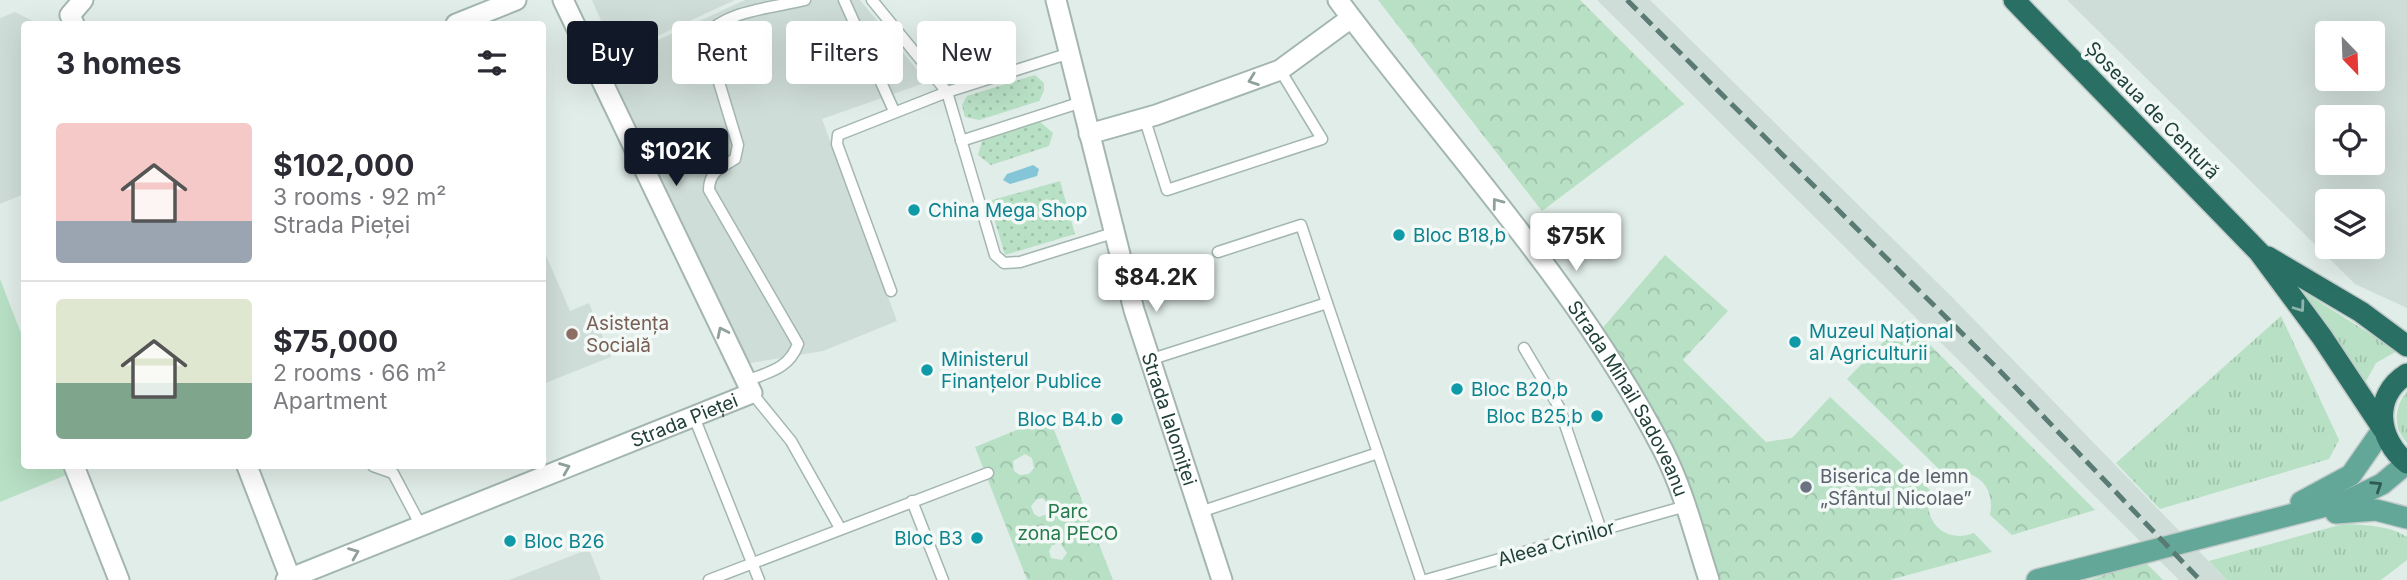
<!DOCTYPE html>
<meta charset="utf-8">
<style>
:root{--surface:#fff;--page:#f7f7f7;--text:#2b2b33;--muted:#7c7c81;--line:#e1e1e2;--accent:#111827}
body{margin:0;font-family:Inter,sans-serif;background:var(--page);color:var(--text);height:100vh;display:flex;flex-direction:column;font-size:26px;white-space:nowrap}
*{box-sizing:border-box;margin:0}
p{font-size:23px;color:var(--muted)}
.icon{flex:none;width:38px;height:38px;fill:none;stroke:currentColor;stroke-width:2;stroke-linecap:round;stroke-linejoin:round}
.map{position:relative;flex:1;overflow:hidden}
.panel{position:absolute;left:21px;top:21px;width:525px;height:448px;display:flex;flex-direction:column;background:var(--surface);border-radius:7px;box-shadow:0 7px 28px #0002}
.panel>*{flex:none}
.top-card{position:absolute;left:567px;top:21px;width:665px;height:63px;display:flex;gap:14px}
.needle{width:46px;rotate:157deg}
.buttons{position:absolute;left:2315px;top:21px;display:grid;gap:14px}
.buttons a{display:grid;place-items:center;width:70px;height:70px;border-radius:7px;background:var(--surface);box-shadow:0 7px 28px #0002;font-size:35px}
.price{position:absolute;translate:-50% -60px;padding:0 16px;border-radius:7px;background:#fff;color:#222;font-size:23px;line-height:46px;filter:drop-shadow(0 2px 4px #0008)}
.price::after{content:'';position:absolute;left:50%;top:42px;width:21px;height:16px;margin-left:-10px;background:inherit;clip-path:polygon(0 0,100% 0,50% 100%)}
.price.active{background:var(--accent);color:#fff}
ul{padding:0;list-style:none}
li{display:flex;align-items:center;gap:21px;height:175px;padding:0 35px}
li+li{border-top:2px solid var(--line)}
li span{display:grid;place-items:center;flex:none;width:196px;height:140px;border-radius:7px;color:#555}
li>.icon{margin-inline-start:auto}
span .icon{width:84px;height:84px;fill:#fffc;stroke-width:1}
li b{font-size:30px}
h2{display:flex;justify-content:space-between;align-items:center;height:84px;padding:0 35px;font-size:30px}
.tag{padding:0 24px;border-radius:7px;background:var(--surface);box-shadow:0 7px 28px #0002;font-size:24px;line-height:63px}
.tag.active{background:var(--accent);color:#fff}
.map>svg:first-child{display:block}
</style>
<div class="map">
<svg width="2407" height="580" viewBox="0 0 2407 580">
<defs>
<pattern id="grass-tufts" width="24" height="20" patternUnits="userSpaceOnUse" patternTransform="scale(1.75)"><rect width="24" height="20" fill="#b8e0c5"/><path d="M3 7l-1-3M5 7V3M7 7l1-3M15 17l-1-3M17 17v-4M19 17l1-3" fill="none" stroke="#9ec1aa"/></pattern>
<pattern id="forest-crowns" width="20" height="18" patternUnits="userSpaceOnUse" patternTransform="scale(1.75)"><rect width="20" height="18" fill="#b8e0c5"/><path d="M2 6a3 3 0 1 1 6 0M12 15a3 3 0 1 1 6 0" fill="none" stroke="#9ec1aa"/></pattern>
<pattern id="garden-dots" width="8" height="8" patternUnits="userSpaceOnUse" patternTransform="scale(1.75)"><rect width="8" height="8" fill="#b8e0c5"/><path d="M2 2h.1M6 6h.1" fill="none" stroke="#9ec1aa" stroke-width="1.8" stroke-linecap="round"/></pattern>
</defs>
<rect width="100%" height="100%" fill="#e1ede8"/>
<g fill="#cfddd8" fill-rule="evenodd">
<path d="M592,0H735L616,55Z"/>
<path d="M745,0H860L927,82L822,119L897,321L823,351L750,363L606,64Z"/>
<path d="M1597,0H1650L1952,297L2227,580H2179Z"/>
<path d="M2067,0H2407V308L2355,284ZM2328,33H2373V79H2328ZM2328,117H2373V163H2328ZM2373,201V247H2328V201Z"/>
<path d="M15,12L39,24H24V194L0,204V18Z"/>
<path d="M542,246L570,311L589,303L611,357L543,384Z"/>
<path d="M589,549L601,580H509Z"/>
</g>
<g fill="url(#grass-tufts)">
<path d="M2304,292L2397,351L2376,363L2360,392Z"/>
<path d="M2281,316L2339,440L2329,459L2160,509L2116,463Z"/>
<path d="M2407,391V443C2393,428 2394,407 2407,391Z"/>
<path d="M2343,524C2363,525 2389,525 2407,537V560L2381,580H2227L2209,561Z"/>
</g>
<g fill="url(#forest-crowns)" fill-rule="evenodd">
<path d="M1378,0H1580L1684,104L1542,211Z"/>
<path d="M1665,255L1728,311L1683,360L1766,442L1792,438L1830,397L1930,490C1921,518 1943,545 1974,533L1992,552L1890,580H1709L1686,506L1595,337Z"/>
<path d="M1905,320L2095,510L2012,535L1990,515C1996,485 1974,466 1945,475L1847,379Z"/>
<path d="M1049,417L1113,580H1027L975,447ZM1025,454L1032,458L1034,468L1029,474L1020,475L1014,471L1013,461ZM1043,498L1050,508L1047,514L1039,517L1034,514L1031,506L1037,499ZM1060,543L1067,553L1062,560L1051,558L1049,551L1052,545Z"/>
<path d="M2144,561L2163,580H2090Z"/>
</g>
<g fill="url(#garden-dots)">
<path d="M1035,75L1044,83V91L1039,101L979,120L965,117L962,105L967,96Z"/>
<path d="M1039,121L1053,133L1049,146L991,165L978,155L982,141Z"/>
<path d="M1060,181L1075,234L1005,255L989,201Z"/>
</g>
<path fill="#b8e0c5" d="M0,279L24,341V466H74L76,471L0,502Z"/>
<path fill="#84c6d7" d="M1033,165L1039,169L1037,176L1010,184L1003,180L1007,174Z"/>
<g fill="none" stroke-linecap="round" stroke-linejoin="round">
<g stroke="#a3b6b0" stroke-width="13">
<g id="lane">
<path d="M844,0L894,111"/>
<path d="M872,0L947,92L995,255L1004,263L1020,262L1113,233"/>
<path d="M1144,117L1167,190L1322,139L1280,70"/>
<path d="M961,141L1082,102"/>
<path d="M1218,252L1301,225L1327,303"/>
<path d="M891,291L837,144L838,135L947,92L1070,53"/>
<path d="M1524,348L1559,407L1601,530"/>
<path d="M1149,360L1327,303L1378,453"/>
<path d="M746,381C769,372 789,369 798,344L709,190C709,172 721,167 735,159L738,145L705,36C726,10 773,8 805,0"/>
<path d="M752,393L791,441L840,528"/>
<path d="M694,417L759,580"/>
<path d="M373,466L393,473L421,526"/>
<path d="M912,501L943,580"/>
<path d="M1200,512L1378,453L1421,580"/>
<path d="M709,580L988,473"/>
<path d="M1426,580L1686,506"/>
</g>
</g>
<g stroke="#a3b6b0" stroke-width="23">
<g id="street">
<path id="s1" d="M1056,0L1134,310L1222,580"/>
<path id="s2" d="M1338,0C1448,148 1578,285 1663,450C1684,491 1695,537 1709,580"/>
<path d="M74,24L70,15L83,0"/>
<path d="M456,24L516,0"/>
<path d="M1089,134L1156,115L1280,70L1351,18"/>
<path d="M74,466L119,580"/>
<path d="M247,466L291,580"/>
<path id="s3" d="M286,580L752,393L563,0"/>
</g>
</g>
<g stroke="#c1cac8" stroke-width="24">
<g id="primary">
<path d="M2301,502L2351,475L2383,429"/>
<path d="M2336,513L2376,510L2407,518"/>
<path d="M2037,580L2349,500L2382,484L2407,463"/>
</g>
</g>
<g stroke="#c1cac8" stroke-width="24">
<g id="highway">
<path d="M2014,0L2259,252L2322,337L2383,429"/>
<path d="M2268,257L2361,312L2407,346"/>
<path d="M2407,374C2372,396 2377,439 2407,463"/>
</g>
</g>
<use href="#lane" stroke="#fff" stroke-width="10"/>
<use href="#street" stroke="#fff" stroke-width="19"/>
<use href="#primary" stroke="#62a798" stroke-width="21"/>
<use href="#highway" stroke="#296f64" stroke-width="21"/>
<path stroke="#5a7b74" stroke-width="5" stroke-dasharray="14 7" stroke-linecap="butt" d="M1627,0L1999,370L2200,580"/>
</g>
<defs><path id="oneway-chevron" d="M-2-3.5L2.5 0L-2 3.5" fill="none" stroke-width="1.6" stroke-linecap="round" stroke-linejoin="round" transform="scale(1.75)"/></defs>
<g stroke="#90a09c">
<use href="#oneway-chevron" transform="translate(1253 80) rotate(160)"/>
<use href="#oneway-chevron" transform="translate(1497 203) rotate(-127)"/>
<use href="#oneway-chevron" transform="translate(722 332) rotate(-116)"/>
<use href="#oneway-chevron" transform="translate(565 468) rotate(-22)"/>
<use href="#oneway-chevron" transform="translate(354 553) rotate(-22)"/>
</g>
<use stroke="#8eb4ad" href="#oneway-chevron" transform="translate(2300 307) rotate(54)"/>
<use stroke="#305a51" href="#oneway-chevron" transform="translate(2377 486) rotate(-33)"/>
<g fill="#0f9aa8" stroke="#f2f9f6" stroke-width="2.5">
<circle cx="914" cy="210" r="7"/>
<circle cx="1399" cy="235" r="7"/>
<circle cx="1795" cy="342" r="7"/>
<circle cx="927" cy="370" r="7"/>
<circle cx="1457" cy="389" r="7"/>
<circle cx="1597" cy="416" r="7"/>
<circle cx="1117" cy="419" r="7"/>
<circle cx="977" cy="538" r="7"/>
<circle cx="510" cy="541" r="7"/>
</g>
<circle fill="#8d6e63" stroke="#f2f9f6" stroke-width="2.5" cx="572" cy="334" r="7"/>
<circle fill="#6b7280" stroke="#f2f9f6" stroke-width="2.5" cx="1806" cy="487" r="7"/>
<g text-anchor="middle" stroke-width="7" stroke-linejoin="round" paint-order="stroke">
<g font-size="19" fill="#204039" stroke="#f2f9f6">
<text transform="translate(2153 110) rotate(46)" y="7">Șoseaua de Centură</text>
<text dy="7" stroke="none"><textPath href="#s2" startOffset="494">Strada Mihail Sadoveanu</textPath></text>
<text dy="7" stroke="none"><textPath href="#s1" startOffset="434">Strada Ialomiței</textPath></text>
<text dy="7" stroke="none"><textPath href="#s3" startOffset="429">Strada Pieței</textPath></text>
<text transform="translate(1556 543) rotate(-16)" y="7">Aleea Crinilor</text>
</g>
<g font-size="19" fill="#0d838f" stroke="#f2f9f6" text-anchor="start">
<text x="928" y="217">China Mega Shop</text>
<text x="1413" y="242">Bloc B18,b</text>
<text x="1809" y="338">Muzeul Național<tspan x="1809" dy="22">al Agriculturii</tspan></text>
<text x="941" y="366">Ministerul<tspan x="941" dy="22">Finanțelor Publice</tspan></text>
<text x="1471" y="396">Bloc B20,b</text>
<text x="1583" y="423" text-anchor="end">Bloc B25,b</text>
<text x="1103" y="426" text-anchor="end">Bloc B4.b</text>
<text x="963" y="545" text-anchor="end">Bloc B3</text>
<text x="524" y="548">Bloc B26</text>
</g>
<g font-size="19" fill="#785e54" stroke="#f2f9f6" text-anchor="start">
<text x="586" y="330">Asistența<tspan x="586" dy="22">Socială</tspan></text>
</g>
<g font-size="19" fill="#5b616d" stroke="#f2f9f6" text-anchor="start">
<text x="1820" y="483">Biserica de lemn<tspan x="1820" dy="22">„Sfântul Nicolae”</tspan></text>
</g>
<g font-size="19" fill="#267a4b" stroke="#f2f9f6">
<text x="1068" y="518">Parc<tspan x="1068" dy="22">zona PECO</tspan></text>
</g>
</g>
</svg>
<div class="buttons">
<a><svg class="needle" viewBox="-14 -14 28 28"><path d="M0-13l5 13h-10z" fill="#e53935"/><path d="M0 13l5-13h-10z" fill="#7c7c81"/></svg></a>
<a><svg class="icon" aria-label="locate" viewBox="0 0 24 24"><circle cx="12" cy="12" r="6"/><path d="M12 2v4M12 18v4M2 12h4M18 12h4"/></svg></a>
<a><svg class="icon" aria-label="layers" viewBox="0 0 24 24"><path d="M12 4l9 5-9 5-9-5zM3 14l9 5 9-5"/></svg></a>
</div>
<b class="price active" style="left:676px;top:188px">$102K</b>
<b class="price" style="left:1576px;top:273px">$75K</b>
<b class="price" style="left:1156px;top:314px">$84.2K</b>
<div class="top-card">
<a class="tag active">Buy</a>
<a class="tag">Rent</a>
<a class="tag">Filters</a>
<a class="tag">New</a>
</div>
<section class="panel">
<h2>3 homes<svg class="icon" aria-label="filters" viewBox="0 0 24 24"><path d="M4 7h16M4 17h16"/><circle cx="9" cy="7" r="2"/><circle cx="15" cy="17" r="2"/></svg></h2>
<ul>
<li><span style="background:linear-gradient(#f6c9c9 70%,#9aa5b1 0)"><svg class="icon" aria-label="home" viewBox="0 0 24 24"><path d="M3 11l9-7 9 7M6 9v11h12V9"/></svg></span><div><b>$102,000</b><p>3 rooms · 92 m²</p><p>Strada Pieței</p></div></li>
<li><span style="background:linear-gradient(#dfe7d0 60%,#7fa58c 0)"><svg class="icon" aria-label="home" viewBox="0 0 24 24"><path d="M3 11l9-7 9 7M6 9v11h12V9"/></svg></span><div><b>$75,000</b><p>2 rooms · 66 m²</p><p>Apartment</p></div></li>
</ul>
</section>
</div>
